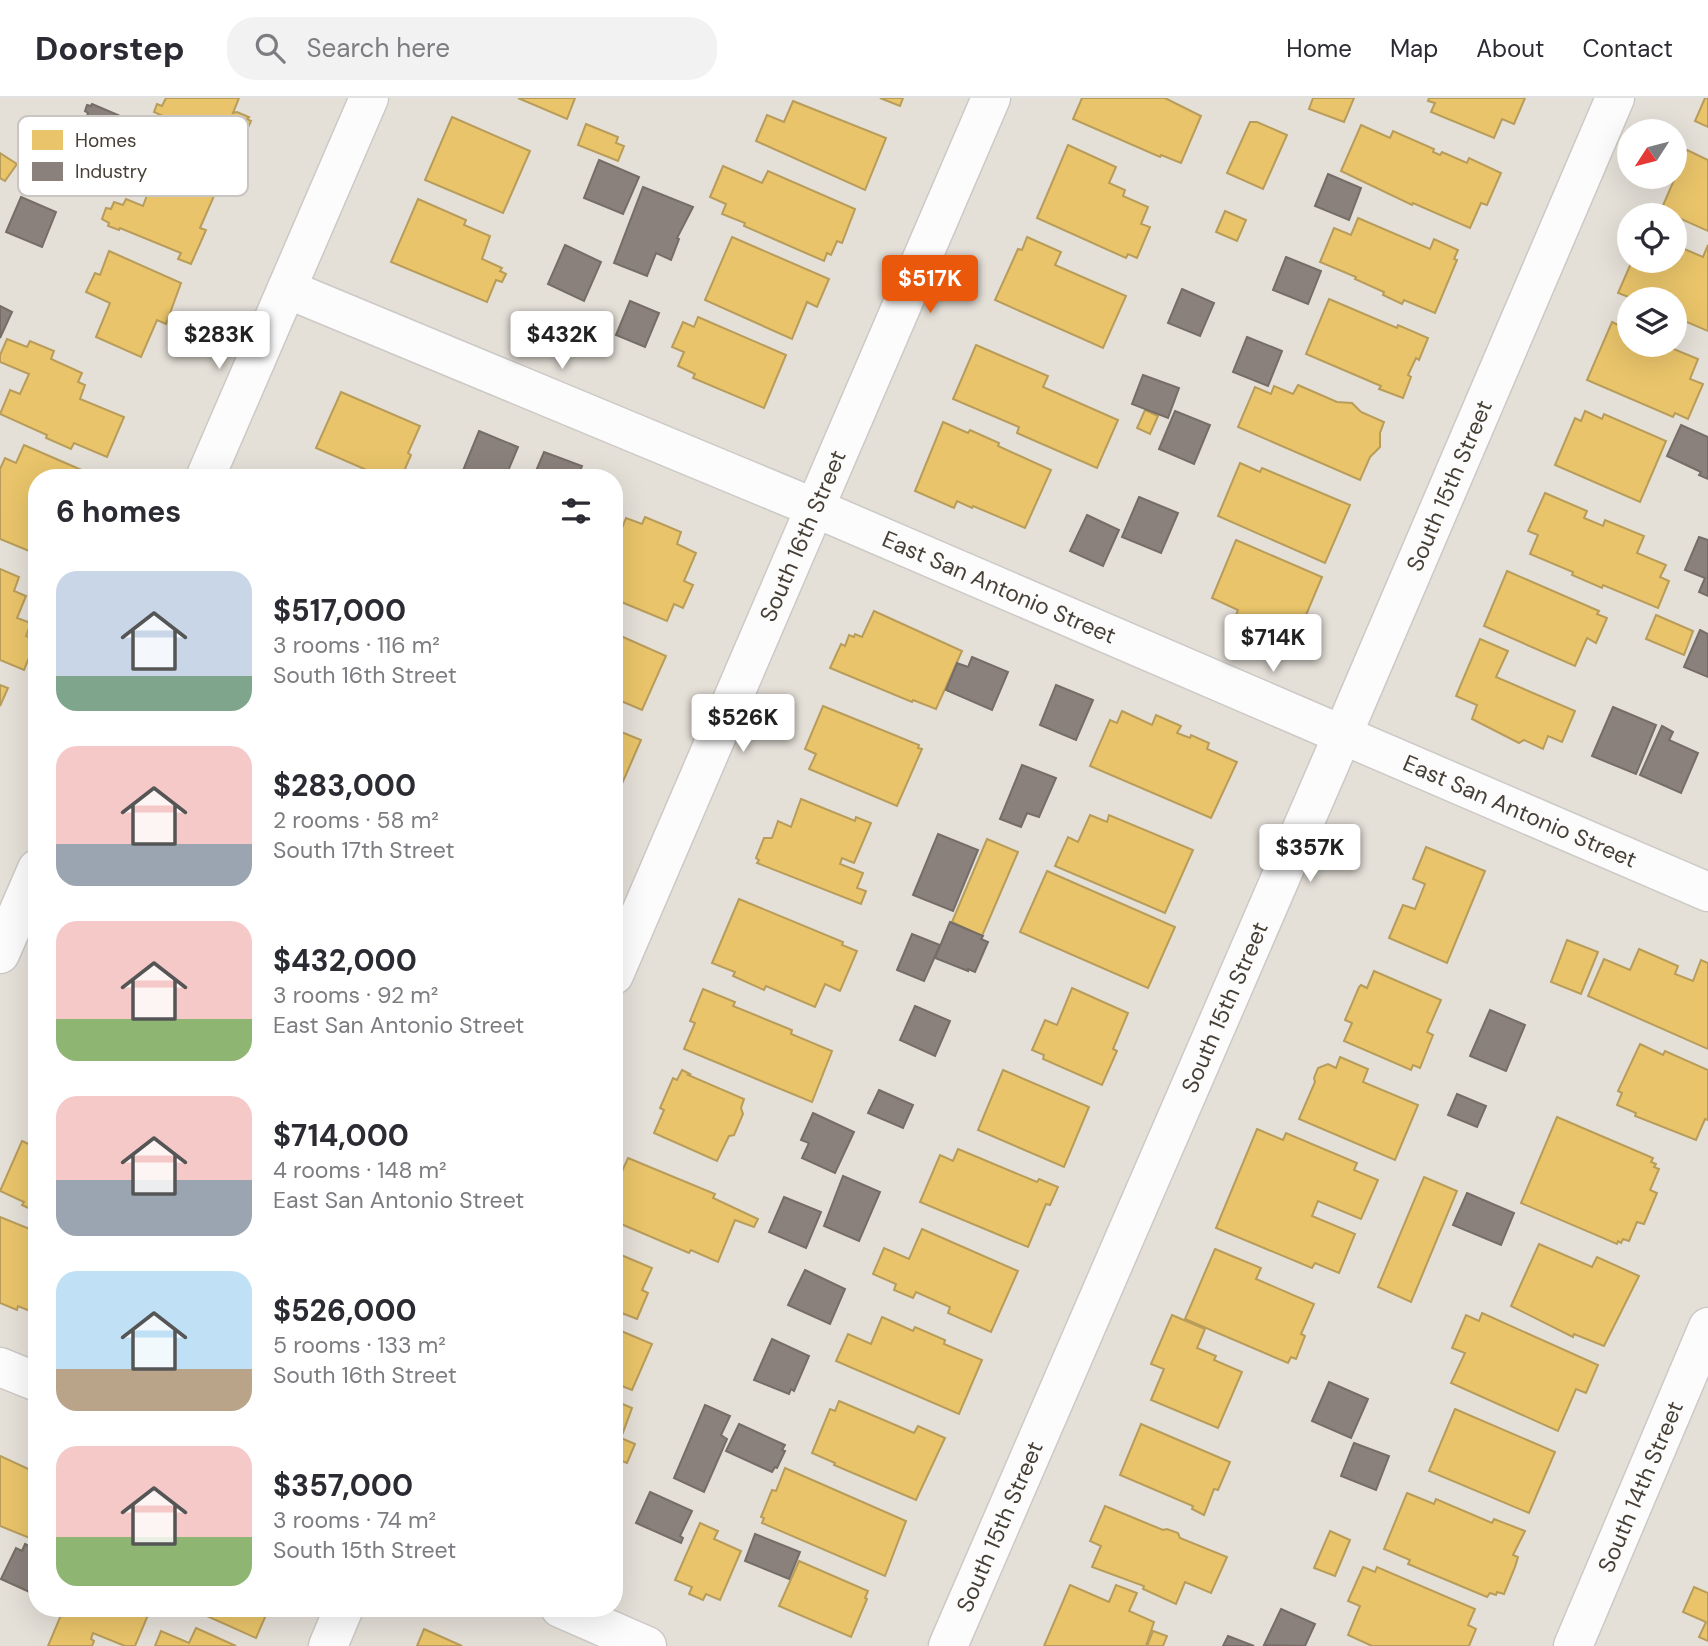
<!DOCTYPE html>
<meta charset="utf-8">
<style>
:root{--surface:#fff;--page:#f2f2f3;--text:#2b2b33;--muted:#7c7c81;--line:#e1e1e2;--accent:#ea580c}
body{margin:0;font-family:"DM Sans",sans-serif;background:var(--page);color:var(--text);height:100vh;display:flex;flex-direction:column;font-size:26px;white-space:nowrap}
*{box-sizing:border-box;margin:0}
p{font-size:23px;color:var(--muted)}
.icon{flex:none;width:38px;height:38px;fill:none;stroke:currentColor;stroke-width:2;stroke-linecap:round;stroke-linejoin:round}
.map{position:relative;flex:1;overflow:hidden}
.drawer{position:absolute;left:28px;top:371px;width:595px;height:1148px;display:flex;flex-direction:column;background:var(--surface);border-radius:28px;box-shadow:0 7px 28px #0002}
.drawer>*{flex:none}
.needle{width:46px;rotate:234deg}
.tools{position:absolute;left:1617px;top:21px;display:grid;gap:14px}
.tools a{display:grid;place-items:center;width:70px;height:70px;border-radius:50%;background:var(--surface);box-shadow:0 7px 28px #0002;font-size:35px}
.price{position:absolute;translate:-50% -60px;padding:0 16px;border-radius:7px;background:#fff;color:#222;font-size:23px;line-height:46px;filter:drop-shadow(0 2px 4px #0008)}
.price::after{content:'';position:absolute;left:50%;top:42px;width:21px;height:16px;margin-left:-10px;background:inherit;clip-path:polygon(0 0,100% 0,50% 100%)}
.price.current{background:var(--accent);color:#fff}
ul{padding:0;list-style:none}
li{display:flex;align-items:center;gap:21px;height:175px;padding:0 28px}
li span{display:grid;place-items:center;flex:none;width:196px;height:140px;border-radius:21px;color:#555}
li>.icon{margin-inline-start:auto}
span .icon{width:84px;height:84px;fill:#fffc;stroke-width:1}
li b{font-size:30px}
h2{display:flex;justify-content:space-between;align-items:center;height:84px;padding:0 28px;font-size:30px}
header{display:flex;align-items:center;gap:42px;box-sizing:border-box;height:98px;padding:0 35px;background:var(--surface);border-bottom:2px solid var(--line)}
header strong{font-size:33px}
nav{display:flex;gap:38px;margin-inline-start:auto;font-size:24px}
.search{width:490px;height:63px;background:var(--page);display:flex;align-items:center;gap:18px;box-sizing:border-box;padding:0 24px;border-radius:28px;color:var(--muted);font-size:26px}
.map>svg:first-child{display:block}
</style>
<header>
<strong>Doorstep</strong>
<div class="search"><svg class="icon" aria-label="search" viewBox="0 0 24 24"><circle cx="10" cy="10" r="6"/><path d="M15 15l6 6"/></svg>Search here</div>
<nav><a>Home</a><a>Map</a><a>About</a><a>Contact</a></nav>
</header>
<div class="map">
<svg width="1708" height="1548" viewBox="0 0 1708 1548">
<rect width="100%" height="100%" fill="#f0edea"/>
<path fill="#e4dfd7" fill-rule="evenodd" d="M0,0H1708V1548H0ZM1629,33H1675V79H1629ZM1629,117H1675V163H1629ZM1629,201H1675V247H1629ZM37,380H614V1510H37Z"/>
<g fill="#e9c46a" stroke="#b89c5a" stroke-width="2">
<path d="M166,0H239L233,15L237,14L249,19L247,21L251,23L240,47L232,44L229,51L211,43L209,48L197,42L200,35L154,14L157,6L162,8Z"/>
<path d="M518,0H575L567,21Z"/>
<path d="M880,0H903L900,8Z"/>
<path d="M1082,0H1165L1201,18L1181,65L1161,57L1160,59L1073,21Z"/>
<path d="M1313,0H1354L1344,24L1309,11Z"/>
<path d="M1429,0H1525L1514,26L1502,21L1494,40L1431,14L1435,5L1428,3Z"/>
<path d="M1705,0H1708V29L1695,23Z"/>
<path d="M793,3L886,40L865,92L756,43L767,17L784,24Z"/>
<path d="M452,19L530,53L503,115L425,82Z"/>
<path d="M1250,24H1257L1287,37L1263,91L1227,75Z"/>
<path d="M586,26L618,39L616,45L624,48L618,63L578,47Z"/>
<path d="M1361,27L1390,40L1393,33L1434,51L1433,54L1440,57L1442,54L1467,65L1469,60L1501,75L1487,107L1481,105L1470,130L1413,105L1412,107L1341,73Z"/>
<path d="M1068,47L1116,69L1109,85L1125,92L1123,98L1148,109L1141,126L1150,129L1137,160L1128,156L1126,160L1037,120Z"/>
<path d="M1687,52L1708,62V133L1661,112Z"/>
<path d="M0,55L17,66L5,83L0,80Z"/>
<path d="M723,68L762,85L768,73L855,111L842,145L837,143L831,157L827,155L824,163L744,128L745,125L722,116L726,106L710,99Z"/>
<path d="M170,70L217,91L200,130L206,132L191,166L178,161L181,155L120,130L119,132L108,128L109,125L102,121L106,110L111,111L114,104L123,107L126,101L143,108L149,92L159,97Z"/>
<path d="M418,101L466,122L464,127L490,138L482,161L502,170L500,173L506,176L502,184L496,182L487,204L391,164Z"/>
<path d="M1225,113L1246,122L1237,143L1216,134Z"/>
<path d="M1358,120L1430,151L1434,141L1458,152L1454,161L1457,162L1435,215L1404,202L1402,206L1383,197L1384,194L1355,181L1356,179L1320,164L1334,130L1351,137Z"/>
<path d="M732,139L829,181L817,209L807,204L792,241L705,202Z"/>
<path d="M1027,139L1061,154L1055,167L1126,198L1103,250L995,202L1018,151L1022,152Z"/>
<path d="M1675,147L1703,159L1708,147V233L1675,219V201H1634L1618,195L1632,163H1675Z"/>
<path d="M109,153L181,185L166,226L157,222L141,259L96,239L110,205L86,194L95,175L100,177Z"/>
<path d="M1329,201L1397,230L1398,227L1428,240L1419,262L1416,260L1408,277L1411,279L1403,300L1379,291L1381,288L1306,256Z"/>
<path d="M698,219L786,257L764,310L693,280L695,276L678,268L684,254L672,249L683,224L694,229Z"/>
<path d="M1612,224L1629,232V247H1664L1698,261L1690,281L1703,286L1688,321L1675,315L1673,319L1587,282Z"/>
<path d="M7,241L27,249L30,243L54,253L51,261L82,275L78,284L85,287L80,301L124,319L107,359L74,345L71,351L46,340L47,337L0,316L10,292L20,296L29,276L0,264V257Z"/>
<path d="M976,247L1048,278L1043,289L1118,322L1097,370L1017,335L1019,329L953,301Z"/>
<path d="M1298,287L1337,304L1352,305L1361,314L1384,324L1380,335V349L1370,359L1360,382L1238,329L1255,289L1271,296L1274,288L1293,296Z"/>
<path d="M341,294L420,328L408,355L411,357L401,380H385L316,350Z"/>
<path d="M1145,312L1158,318L1150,336L1137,330Z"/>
<path d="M1585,313L1602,321L1604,316L1666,343L1640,404L1555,367L1575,320L1581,323Z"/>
<path d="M943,324L968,335L970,332L999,345L998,348L1051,372L1025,430L973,408L972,410L957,403L954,410L915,393Z"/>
<path d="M24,347L100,380H37V450L34,455L0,441V371L5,360L16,365Z"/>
<path d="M1240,365L1260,374L1262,370L1350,407L1325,465L1218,418Z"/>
<path d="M315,373L330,380H312Z"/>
<path d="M1545,395L1587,413L1584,420L1603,428L1605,422L1644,438L1637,455L1666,467L1660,479L1669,483L1658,510L1603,487L1602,490L1572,477L1573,474L1530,456L1538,437L1528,433Z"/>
<path d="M645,419L681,434L677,446L696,455L684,483L693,487L683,510L674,506L667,523L614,501V432L620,435L626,420L642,426Z"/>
<path d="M1236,442L1322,479L1301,529L1285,522L1282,529L1255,518L1252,524L1236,517L1238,512L1212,500Z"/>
<path d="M0,471L19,479L14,493L26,498L17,520L31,525L26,538L36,542L24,572L0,562Z"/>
<path d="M1507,473L1599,513L1597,516L1607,520L1596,545L1587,540L1575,568L1484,528Z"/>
<path d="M874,513L962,553L936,611L913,602L912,604L830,570L841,546L845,548L849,537L854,539L855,536L862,539Z"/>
<path d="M1656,517L1693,533L1684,557L1646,541Z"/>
<path d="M614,535L666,558L642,612L614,600Z"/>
<path d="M1480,541L1508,553L1496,579L1575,613L1562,644L1548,638L1543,651L1524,642L1519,645L1472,621L1477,607L1456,598Z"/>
<path d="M0,587L8,590L0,608Z"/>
<path d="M823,608L919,647L918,650L922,651L897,708L809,671L816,656L805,651Z"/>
<path d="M1122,613L1152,627L1156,617L1181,628L1177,635L1190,640L1191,637L1209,645L1207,651L1237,664L1211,720L1090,668L1110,622L1117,625Z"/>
<path d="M614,631L641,642L618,695L614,693Z"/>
<path d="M801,701L855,723L856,719L871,725L854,765L842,760L840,766L863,775L857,790L866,793L861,806L757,765L759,762L756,760L764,740H772L778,723L791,729Z"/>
<path d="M1090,717L1107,724L1109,717L1193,752L1165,815L1055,768L1068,739L1078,744Z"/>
<path d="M987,741L1018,754L982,838L952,824Z"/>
<path d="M1426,749L1485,773L1447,865L1389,840L1403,807L1415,811L1425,786L1413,781Z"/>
<path d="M1047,773L1175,829L1148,890L1020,834Z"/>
<path d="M739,801L843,844L842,847L857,853L840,893L825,886L815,909L766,888L764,892L733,878L735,874L712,865Z"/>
<path d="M1567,842L1598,854L1581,896L1551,884Z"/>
<path d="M1639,851L1678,868L1675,876L1693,883L1701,862L1708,865V951L1588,898L1604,861L1630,872Z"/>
<path d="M1374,873L1441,902L1427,934L1433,937L1420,970L1413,967L1411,972L1344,943L1352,925L1345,922L1359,889L1361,887L1367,890Z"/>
<path d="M1072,890L1128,915L1113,951L1117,953L1102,987L1043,961L1044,957L1032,952L1045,922L1057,927Z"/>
<path d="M703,891L735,904L733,908L792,932L791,936L832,953L812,1004L684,951L695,925L690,923Z"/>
<path d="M1640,946L1663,957L1665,953L1708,972V1022L1705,1021L1696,1042L1635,1018L1636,1015L1617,1007L1622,995L1618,993Z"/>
<path d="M1340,959L1368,971L1363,984L1418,1007L1395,1062L1299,1021L1315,984L1314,980L1318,970L1328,966L1336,970Z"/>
<path d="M682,972L690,976L688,977L744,1001L741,1010L743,1016L734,1037L729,1038L717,1063L654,1035L664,1012L660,1010L673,980L677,982Z"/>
<path d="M1003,972L1089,1009L1064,1069L978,1032Z"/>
<path d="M1557,1019L1653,1060L1651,1064L1656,1066L1654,1069L1659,1071L1650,1092L1657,1095L1644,1126L1637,1124L1629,1143L1623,1141L1621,1145L1618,1143L1617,1146L1521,1105Z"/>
<path d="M1257,1031L1283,1042L1286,1035L1357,1065L1354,1072L1378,1082L1361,1121L1318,1103L1312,1118L1355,1136L1339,1175L1315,1165L1312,1170L1216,1130Z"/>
<path d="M22,1043L37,1050V1114L22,1107L24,1104L0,1093Z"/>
<path d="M958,1051L1037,1084L1039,1081L1058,1089L1050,1107L1046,1106L1028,1149L920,1104L940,1057L953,1063Z"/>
<path d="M628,1060L715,1096L713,1100L758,1121L754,1129L735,1122L718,1164L691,1152L689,1155L614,1123V1107L619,1096L614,1094V1091Z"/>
<path d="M1424,1079L1457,1093L1411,1204L1378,1189Z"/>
<path d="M0,1119L37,1134L35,1215L18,1208L17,1212L0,1205Z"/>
<path d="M922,1131L1018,1173L991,1234L948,1215L950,1209L916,1194L913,1200L894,1192L896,1186L873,1176L884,1150L909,1161Z"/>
<path d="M1539,1146L1592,1169L1597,1159L1639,1178L1604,1248L1574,1236L1573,1239L1511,1208Z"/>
<path d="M1215,1151L1261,1170L1256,1181L1314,1206L1301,1236L1305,1238L1296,1261L1291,1259L1288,1265L1185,1221Z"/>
<path d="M614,1154L652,1170L642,1192L648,1195L637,1221L614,1212Z"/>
<path d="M1482,1215L1598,1267L1586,1295L1576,1291L1558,1333L1451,1285L1465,1255L1452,1250L1466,1217L1479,1223Z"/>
<path d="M1172,1217L1205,1231L1197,1250L1216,1258L1214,1262L1242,1274L1218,1330L1151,1302L1164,1271L1151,1266Z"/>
<path d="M882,1219L913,1233L915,1229L945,1242L944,1246L982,1262L959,1316L836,1263L848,1236L871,1246Z"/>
<path d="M614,1230L652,1246L632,1292L614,1285Z"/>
<path d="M614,1298L621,1301L620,1305L632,1310L621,1340L635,1346L627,1365L614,1360Z"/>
<path d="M839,1303L914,1335L918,1328L945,1340L916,1402L834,1367L835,1365L812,1355L830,1311L835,1313Z"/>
<path d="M1455,1311L1555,1354L1529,1415L1429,1373Z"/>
<path d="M1141,1326L1230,1364L1218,1392L1214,1391L1204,1417L1192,1411L1193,1408L1120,1377Z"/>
<path d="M0,1358L37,1375V1443L0,1428Z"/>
<path d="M785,1370L906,1423L885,1478L762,1425L764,1420L761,1419L772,1392L776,1393Z"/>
<path d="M1407,1395L1434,1406L1436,1401L1492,1425L1494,1421L1525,1433L1513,1457L1518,1459L1515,1469L1504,1496L1497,1494L1496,1497L1490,1495L1487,1499L1408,1466L1410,1462L1384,1451Z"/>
<path d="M1105,1408L1163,1432L1167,1431L1178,1435L1180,1440L1227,1459L1211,1495L1185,1484L1176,1506L1143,1491L1144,1488L1092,1469L1101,1448L1090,1443Z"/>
<path d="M700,1425L718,1433L714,1441L741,1453L720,1502L706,1496L703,1502L689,1496L692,1489L675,1482Z"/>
<path d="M1330,1433L1350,1442L1335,1478L1314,1470Z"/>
<path d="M799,1463L868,1493L865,1500L867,1501L851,1539L779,1508Z"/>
<path d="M1363,1469L1375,1474L1377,1469L1475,1511L1468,1527L1476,1531L1469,1548H1372L1348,1537L1360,1508L1348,1503Z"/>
<path d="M1070,1487L1109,1504L1116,1487L1137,1495L1129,1513L1154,1524L1146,1548H1044Z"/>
<path d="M1694,1489L1708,1495V1543L1699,1539L1706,1524L1683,1514Z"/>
<path d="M64,1510H151L135,1548H125L93,1535L91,1541L94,1543L92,1548H48Z"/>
<path d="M189,1510H269L256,1540Z"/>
<path d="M196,1530L236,1548H155L161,1533L189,1545Z"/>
<path d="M424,1531L462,1548H417Z"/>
<path d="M1153,1533L1167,1538L1163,1548H1147Z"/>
</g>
<g fill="#8a817c" stroke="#766d67" stroke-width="2">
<path d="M92,6L160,35L145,69L78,41L88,15L85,13L87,7L91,8Z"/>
<path d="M599,62L639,79L623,116L584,100Z"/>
<path d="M1328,76L1361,90L1349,122L1315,108Z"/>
<path d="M643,89L693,109L677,140L679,141L671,162L656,155L647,178L614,165Z"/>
<path d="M21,99L56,114L42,149L6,134Z"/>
<path d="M565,147L601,164L584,203L548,186Z"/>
<path d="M1286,159L1321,173L1308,206L1273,192Z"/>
<path d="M1182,191L1214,205L1200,238L1168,225Z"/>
<path d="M630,203L659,215L645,249L616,237Z"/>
<path d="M0,208L12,214L0,240Z"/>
<path d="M1247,239L1282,253L1268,288L1233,274Z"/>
<path d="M1143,277L1179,290L1168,320L1132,306Z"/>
<path d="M1175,313L1210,327L1194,366L1159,351Z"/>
<path d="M1681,327L1708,339V381L1699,377L1701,374L1667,358Z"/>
<path d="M479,333L518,349L505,380H474L462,375Z"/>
<path d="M544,354L582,368L577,380H533Z"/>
<path d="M1139,399L1178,415L1161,455L1122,439Z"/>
<path d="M1087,417L1119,432L1103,468L1070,453Z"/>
<path d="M1699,439L1708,442V498L1699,494L1705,480L1685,472Z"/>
<path d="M1700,532L1708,536V579L1684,569Z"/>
<path d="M972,559L1008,574L992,612L946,592L957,565L968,569Z"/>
<path d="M1056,587L1093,602L1076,642L1040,627Z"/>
<path d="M1613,609L1656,627L1636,676L1592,658Z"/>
<path d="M1662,628L1673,634L1669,642L1698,655L1681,695L1640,677Z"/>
<path d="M1022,667L1056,680L1039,719L1027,715L1021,729L1000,721Z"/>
<path d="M938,736L978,752L953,813L913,797Z"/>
<path d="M950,824L983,838L981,841L988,844L975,874L968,871V873L935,860Z"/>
<path d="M912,836L940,847L924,883L897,872Z"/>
<path d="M915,908L950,923L935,958L900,942Z"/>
<path d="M1490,912L1525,927L1506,973L1470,958Z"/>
<path d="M879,992L913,1007L903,1030L868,1015Z"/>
<path d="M1457,996L1486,1008L1477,1029L1448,1017Z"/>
<path d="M813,1015L854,1034L835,1075L802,1060L809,1045L801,1042Z"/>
<path d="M843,1078L880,1094L859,1143L824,1128Z"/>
<path d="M1467,1095L1514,1115L1501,1147L1453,1127Z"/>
<path d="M784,1099L821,1114L806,1150L769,1134Z"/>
<path d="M805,1172L845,1191L830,1226L788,1207Z"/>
<path d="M772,1241L809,1258L794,1293L791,1291L789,1296L754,1282Z"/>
<path d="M1329,1284L1368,1301L1351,1340L1312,1323Z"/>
<path d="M705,1307L730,1318L721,1337L727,1341L704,1394L674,1380Z"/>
<path d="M739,1326L785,1347L782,1352L785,1353L777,1370L775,1369L772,1374L726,1353Z"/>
<path d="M1354,1345L1389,1358L1376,1392L1341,1378Z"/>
<path d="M650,1394L692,1413L680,1438L683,1440L681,1445L636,1425Z"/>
<path d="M755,1436L800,1454L789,1481L745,1463Z"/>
<path d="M25,1446L37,1452L36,1497L1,1481L16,1450L22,1453Z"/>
<path d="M1281,1511L1315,1526L1305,1548L1264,1547Z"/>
<path d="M1228,1538L1254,1548H1223Z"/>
</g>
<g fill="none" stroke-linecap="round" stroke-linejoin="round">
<g stroke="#ccc9c6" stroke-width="41">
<g id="minor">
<path id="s1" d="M287,191L815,410L1708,794"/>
<path d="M205,380L369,0"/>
<path d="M0,856L37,771"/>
<path id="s2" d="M614,877L991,0"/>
<path d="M0,1269L37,1284"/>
<path d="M560,1510L647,1548"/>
<path d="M328,1548L344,1510"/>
<path id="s3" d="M948,1548L1342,638L1615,0"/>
<path id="s4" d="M1573,1548L1708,1229"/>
</g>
</g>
<use href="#minor" stroke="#fdfcfc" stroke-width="38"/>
</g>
<g text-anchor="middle" stroke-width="7" stroke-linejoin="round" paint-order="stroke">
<g font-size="23" fill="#463f36" stroke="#fff">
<text dy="8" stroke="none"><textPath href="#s3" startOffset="1264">South 15th Street</textPath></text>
<text dy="8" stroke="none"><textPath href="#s2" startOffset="478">South 16th Street</textPath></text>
<text dy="8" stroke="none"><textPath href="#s1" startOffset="772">East San Antonio Street</textPath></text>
<text dy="8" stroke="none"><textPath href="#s1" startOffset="1339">East San Antonio Street</textPath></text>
<text dy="8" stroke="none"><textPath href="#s3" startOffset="696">South 15th Street</textPath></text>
<text dy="8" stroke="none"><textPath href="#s4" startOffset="173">South 14th Street</textPath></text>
<text dy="8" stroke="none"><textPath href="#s3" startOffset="130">South 15th Street</textPath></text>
</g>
</g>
<rect x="18" y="18" width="230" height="80" rx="10" fill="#fff" stroke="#c8c5c3" stroke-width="2"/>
<rect x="32" y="32" width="31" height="20" fill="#e9c46a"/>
<rect x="32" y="64" width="31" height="19" fill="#8a817c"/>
<g font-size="19" fill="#463f36">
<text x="75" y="49">Homes</text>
<text x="75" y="80">Industry</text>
</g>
</svg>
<div class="tools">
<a><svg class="needle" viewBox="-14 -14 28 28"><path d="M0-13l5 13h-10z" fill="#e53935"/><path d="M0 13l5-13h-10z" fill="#7c7c81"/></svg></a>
<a><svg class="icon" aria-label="locate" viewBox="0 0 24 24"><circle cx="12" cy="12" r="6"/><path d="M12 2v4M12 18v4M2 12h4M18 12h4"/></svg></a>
<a><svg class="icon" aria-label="layers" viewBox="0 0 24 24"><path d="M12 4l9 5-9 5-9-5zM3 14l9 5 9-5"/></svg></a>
</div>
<b class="price current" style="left:930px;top:217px">$517K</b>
<b class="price" style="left:219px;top:273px">$283K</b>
<b class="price" style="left:562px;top:273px">$432K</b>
<b class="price" style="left:1273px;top:576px">$714K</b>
<b class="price" style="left:743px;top:656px">$526K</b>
<b class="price" style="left:1310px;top:786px">$357K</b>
<section class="drawer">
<h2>6 homes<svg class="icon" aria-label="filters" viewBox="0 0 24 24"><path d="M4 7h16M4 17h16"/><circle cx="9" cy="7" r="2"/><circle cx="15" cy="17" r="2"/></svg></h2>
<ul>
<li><span style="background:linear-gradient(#c9d6e8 75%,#7fa58c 0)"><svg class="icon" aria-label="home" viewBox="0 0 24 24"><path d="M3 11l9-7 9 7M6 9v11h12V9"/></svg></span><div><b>$517,000</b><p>3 rooms · 116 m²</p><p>South 16th Street</p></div></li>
<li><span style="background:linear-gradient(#f6c9c9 70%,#9aa5b1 0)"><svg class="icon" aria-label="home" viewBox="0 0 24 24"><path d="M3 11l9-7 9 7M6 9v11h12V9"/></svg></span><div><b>$283,000</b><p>2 rooms · 58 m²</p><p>South 17th Street</p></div></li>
<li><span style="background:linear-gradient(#f6c9c9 70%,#8fb573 0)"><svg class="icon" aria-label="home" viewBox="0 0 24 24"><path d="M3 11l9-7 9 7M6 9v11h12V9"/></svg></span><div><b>$432,000</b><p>3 rooms · 92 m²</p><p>East San Antonio Street</p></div></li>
<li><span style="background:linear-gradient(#f6c9c9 60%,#9aa5b1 0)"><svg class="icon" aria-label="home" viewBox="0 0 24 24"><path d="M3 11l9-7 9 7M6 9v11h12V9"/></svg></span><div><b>$714,000</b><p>4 rooms · 148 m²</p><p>East San Antonio Street</p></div></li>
<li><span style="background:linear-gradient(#bfe0f5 70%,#b9a48a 0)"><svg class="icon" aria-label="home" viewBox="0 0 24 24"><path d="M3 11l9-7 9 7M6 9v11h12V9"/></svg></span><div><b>$526,000</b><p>5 rooms · 133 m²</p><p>South 16th Street</p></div></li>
<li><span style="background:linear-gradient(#f6c9c9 65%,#8fb573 0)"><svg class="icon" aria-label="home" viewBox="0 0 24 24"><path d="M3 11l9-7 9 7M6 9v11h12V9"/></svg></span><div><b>$357,000</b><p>3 rooms · 74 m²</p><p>South 15th Street</p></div></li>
</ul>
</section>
</div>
